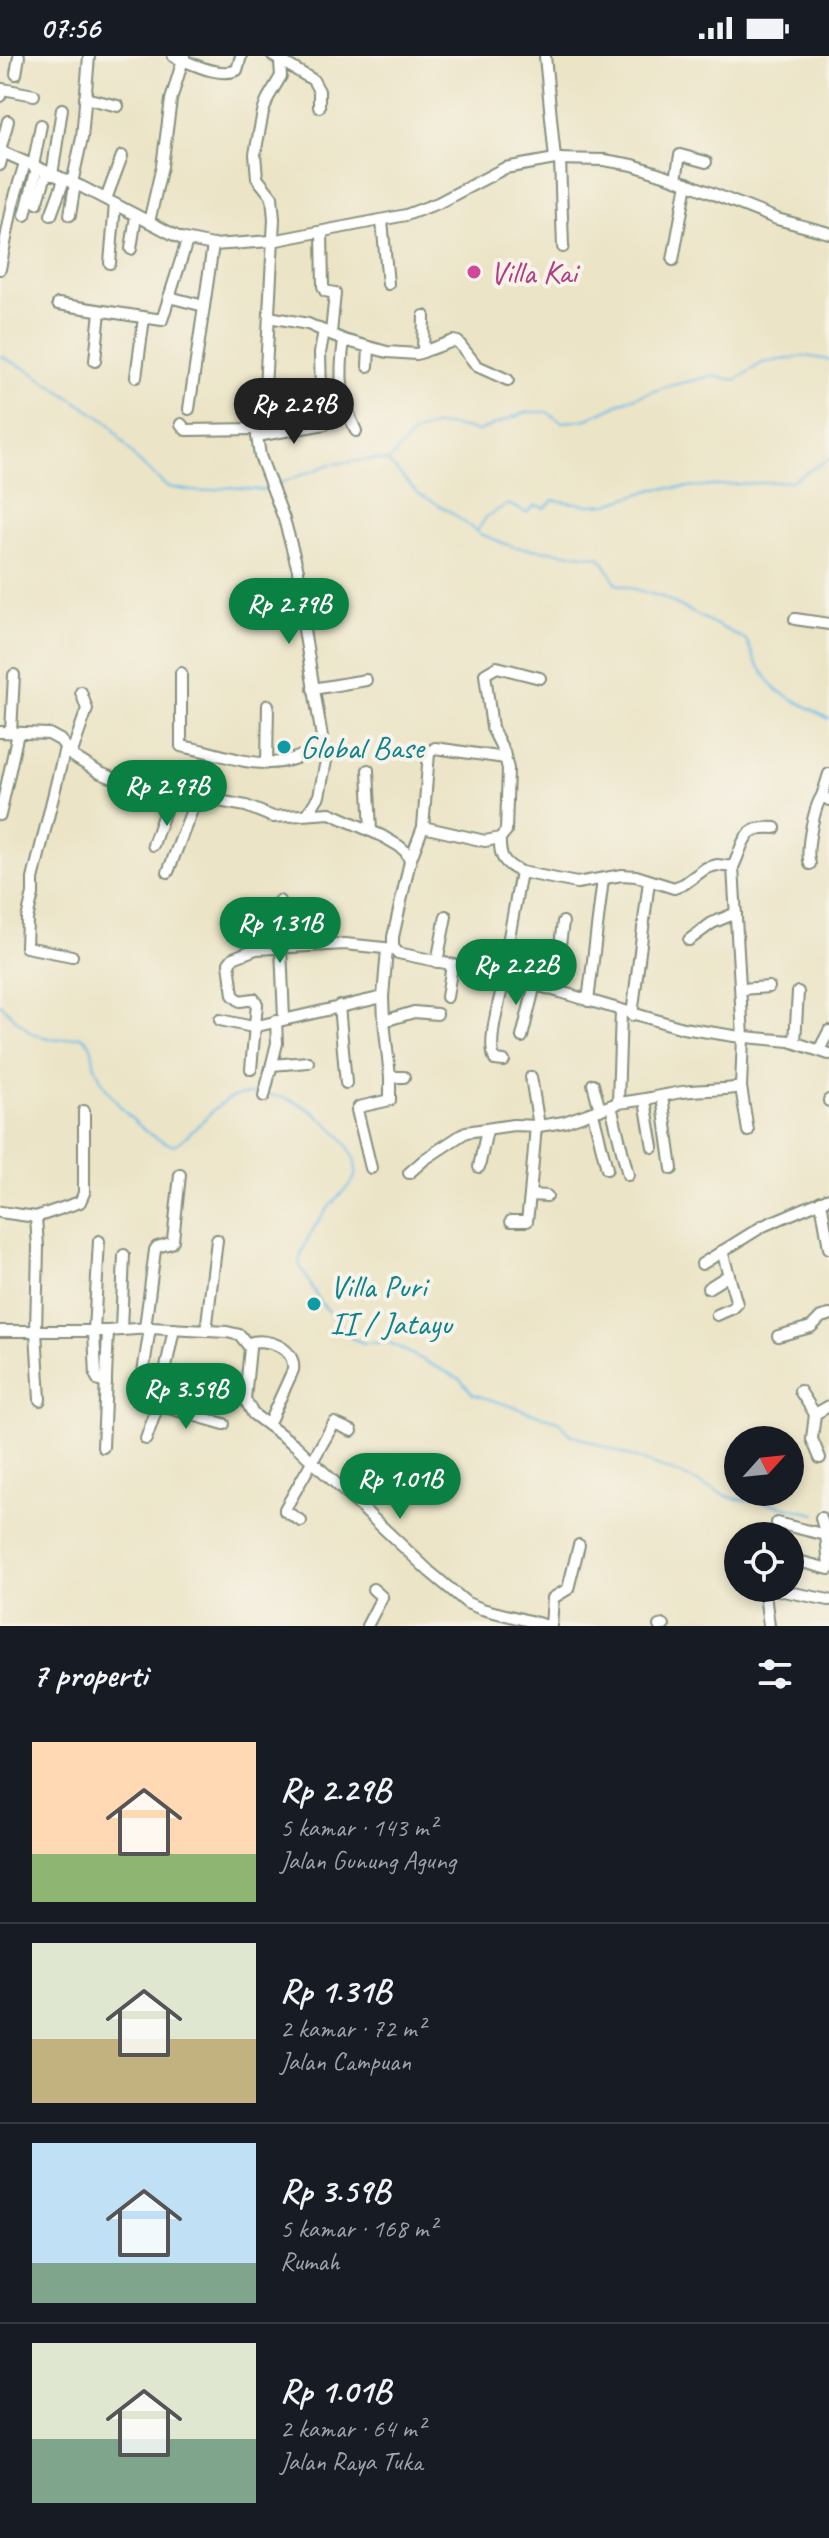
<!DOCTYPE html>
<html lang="id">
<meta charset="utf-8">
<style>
:root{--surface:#171b24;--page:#20242c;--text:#f1f3f6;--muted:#9ea1a6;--line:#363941;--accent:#0b8043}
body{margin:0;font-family:Caveat,sans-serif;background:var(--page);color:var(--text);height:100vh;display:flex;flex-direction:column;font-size:30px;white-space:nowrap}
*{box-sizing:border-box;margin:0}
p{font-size:26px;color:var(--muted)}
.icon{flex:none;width:44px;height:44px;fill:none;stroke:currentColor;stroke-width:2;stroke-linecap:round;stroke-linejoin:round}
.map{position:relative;height:1570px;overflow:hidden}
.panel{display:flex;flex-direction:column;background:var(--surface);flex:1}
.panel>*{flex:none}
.needle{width:52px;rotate:63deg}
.tools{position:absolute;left:724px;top:1370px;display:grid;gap:16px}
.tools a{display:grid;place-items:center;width:80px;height:80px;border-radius:50%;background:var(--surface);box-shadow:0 4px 12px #0003;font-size:40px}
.price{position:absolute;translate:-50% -68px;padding:0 18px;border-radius:28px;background:var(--accent);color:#fff;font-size:26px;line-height:52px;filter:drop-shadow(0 2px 4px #0008)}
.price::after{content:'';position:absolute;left:50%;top:48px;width:24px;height:18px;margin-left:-12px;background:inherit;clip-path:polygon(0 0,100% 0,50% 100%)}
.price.active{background:#222;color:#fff}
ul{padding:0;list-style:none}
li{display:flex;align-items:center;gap:24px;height:200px;padding:0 32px}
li+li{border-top:2px solid var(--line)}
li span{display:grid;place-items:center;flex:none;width:224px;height:160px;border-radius:0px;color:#555}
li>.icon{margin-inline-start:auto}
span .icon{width:96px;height:96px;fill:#fffc;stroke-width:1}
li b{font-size:34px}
h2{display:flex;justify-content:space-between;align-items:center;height:96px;padding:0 32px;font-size:34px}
.status{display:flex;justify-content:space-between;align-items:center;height:56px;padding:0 40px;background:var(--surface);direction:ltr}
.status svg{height:22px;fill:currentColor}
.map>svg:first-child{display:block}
</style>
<div class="status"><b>07:56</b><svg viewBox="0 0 49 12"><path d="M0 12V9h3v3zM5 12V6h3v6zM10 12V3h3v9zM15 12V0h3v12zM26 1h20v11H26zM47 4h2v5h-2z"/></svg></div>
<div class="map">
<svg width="829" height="1570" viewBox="0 0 829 1570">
<rect width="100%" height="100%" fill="#f7f3e8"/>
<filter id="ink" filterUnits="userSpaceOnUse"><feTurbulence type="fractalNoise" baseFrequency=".0125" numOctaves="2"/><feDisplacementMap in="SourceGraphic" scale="16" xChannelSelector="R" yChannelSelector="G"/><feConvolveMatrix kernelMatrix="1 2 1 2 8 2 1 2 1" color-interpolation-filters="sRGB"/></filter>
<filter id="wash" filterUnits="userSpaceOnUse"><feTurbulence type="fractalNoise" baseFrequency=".006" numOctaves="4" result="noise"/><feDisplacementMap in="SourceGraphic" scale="32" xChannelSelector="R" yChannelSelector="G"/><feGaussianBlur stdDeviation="1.8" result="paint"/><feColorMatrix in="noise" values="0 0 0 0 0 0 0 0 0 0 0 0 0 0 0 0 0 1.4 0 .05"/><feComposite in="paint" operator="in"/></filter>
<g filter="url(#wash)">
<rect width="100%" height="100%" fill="#ebe4c6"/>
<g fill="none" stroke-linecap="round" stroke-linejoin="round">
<g stroke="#6fbce9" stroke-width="2">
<path d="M0,300L30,315L109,367L135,402L167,431L200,436L231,431L262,434L268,431"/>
<path d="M388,406L414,377L434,370L447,369L478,375L527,356H547L562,366L575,365L587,363L627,344L669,330L712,320L736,324L762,307L806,300L829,304"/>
<path d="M275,429L331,408L376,403L388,406L417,436L449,455L480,478L514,491L600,501L617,528L662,541L746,584L757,608L776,634L829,663"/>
<path d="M477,475L487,460L508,448L527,457L535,449L545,452L553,444L589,449L608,448L654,433L791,425L829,403"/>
<path d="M0,948L32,978L57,984L82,980C97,993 90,997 96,1013C107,1041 145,1083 174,1089C209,1069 215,1033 261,1038"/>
<path d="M268,1039C292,1041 310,1052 328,1068C341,1079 360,1101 355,1120C352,1130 341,1136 335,1144C319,1162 304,1183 299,1208L319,1244L351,1282L364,1287H390L460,1323L473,1338L558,1365L570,1378L682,1419L732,1442L769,1447L816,1458"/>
</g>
</g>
</g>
<g filter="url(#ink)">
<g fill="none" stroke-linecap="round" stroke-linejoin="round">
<g stroke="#85907d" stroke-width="14">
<g id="minor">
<path d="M173,0C191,7 218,22 237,14L241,0"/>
<path d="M273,0L313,24L319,35V51"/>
<path d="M545,0L555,103"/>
<path d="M280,6L281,20L268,42L263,56L255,98L257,122L272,141L274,163L264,352L257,380L260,400L284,463L298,514L301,556L326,705L319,740L308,757"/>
<path d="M16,18L19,0"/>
<path d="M0,40L3,33L34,39"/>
<path d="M85,42L118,50"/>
<path d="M0,95L82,131L180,182L213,189L272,185L406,159L438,147L505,112L555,103L604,104L633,109L676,123L777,163L829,177"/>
<path d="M0,95L8,65"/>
<path d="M560,103L563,191"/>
<path d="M0,109L3,96"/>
<path d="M33,110L41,69"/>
<path d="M52,119L62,53"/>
<path d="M676,123L680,99L706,106"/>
<path d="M72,127L82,82L89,0"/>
<path d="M106,143L122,100"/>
<path d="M37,147L47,116"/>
<path d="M25,159L37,112"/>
<path d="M51,159L64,124"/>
<path d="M70,159L75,128"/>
<path d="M382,165L388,228"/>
<path d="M149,166L162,110L171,44L184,0"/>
<path d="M322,177L323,230L325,235L335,237L331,277"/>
<path d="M131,193L136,160"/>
<path d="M673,204L687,127"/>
<path d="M110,207L115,148"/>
<path d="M0,213L13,147L25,107"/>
<path d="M169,241L204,250"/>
<path d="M58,248L162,264L187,185"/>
<path d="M269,261L308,268L344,284L387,296L417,298L453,285L458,286L477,310L508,324"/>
<path d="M344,284C339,320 340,342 356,375"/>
<path d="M423,296L424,260"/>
<path d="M95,305L100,255"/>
<path d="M368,310L369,292"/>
<path d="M136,321L144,262"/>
<path d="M321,337L320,297L324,275"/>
<path d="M189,353L213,189"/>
<path d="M181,368L186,374L259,373"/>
<path d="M257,380L325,368"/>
<path d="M795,563L829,568"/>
<path d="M181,617V690C238,700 270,724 323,688"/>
<path d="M313,633L366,624"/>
<path d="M0,676L49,678L60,684L74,701L100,717L113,722L139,723L197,741L246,750L273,761L330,757L382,780L399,790L406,796L410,805L393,881V891L398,897L502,919L683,972L734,980L790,985L829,998"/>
<path d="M11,676L14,619"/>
<path d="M65,692L33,823V838L27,863L26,891L72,900"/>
<path d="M71,699L87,653L81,636"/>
<path d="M267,707L268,649"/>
<path d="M368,714L371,775"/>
<path d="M829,718L822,740L829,744"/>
<path d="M0,759L18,677"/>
<path d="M423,771L485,785L500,782L506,775L508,713L504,696L492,672L485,618L497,611L540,622"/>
<path d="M500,782C499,801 504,808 521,816"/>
<path d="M153,789L172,734"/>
<path d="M410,805L423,771L429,697L435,692L505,702"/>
<path d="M810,808C805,795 814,751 822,740"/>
<path d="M733,811C745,786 742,769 775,772"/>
<path d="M168,816L197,741"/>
<path d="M279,845L284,962"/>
<path d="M689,884L712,867L736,857"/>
<path d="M437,906L446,860"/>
<path d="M502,919L521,816L577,827L622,819L636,820L674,832L684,828L706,812L717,809L733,811L743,981L741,1031L748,1075"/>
<path d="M741,933L769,931"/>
<path d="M554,934L563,866"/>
<path d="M383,941L384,965L414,956L437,958"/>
<path d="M447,941L452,909"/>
<path d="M588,945L603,823"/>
<path d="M339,950L346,1027"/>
<path d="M621,955L618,1047C638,1045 656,1041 676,1037C697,1033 719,1035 741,1031"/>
<path d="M632,959L649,825"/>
<path d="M220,964L253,971L383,941L387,893"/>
<path d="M384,965L390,1021H404"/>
<path d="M522,981L535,928"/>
<path d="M795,986L798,936"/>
<path d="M819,994L829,975"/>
<path d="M504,1005L495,1004C486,986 501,940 505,920"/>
<path d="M272,1009L308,1006"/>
<path d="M251,1013L257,948L254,943L240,945L233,939L229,907L233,902L256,893L345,888L394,893"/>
<path d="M531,1021L539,1070"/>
<path d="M593,1028L600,1054"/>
<path d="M264,1040L277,987L276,965"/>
<path d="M662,1040L672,1113"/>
<path d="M645,1045L653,1091"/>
<path d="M829,1045V1044"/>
<path d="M611,1050L628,1119"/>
<path d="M593,1057L607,1113"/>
<path d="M536,1070L530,1139L547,1140"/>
<path d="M479,1111L487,1074"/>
<path d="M371,1112L357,1054L359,1051L390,1044V1021"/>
<path d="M409,1117L425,1103L466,1076L513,1069L539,1070L564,1066L618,1047"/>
<path d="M821,1145L829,1192"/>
<path d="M0,1156L36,1161L80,1146L84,1137V1055"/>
<path d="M36,1161L38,1191L36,1275L40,1344"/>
<path d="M511,1165H527L530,1139"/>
<path d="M99,1185L94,1275L96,1320L99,1325L106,1327"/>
<path d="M702,1208L763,1170L829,1142"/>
<path d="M708,1232L729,1219"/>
<path d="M717,1259L733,1252L737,1248L722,1195"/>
<path d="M145,1272L155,1194L157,1191L171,1187L173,1184L180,1119"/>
<path d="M121,1274L124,1199"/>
<path d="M0,1275H108L150,1272L227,1276L240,1279L250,1292L245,1343L253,1358L295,1389L430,1516L467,1547L482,1553L549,1570"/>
<path d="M206,1275L217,1184"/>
<path d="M778,1280L811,1271L821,1261L829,1259"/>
<path d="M249,1287C267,1281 296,1292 293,1314L268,1369"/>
<path d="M162,1328L223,1341"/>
<path d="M141,1329L150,1272"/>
<path d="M800,1335L815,1358L829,1350"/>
<path d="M158,1349L224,1368"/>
<path d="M815,1358L812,1383L820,1402"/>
<path d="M146,1383L158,1349L174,1273"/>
<path d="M103,1391L108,1275"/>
<path d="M821,1462L826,1479L829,1509"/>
<path d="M301,1465L285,1455V1453L334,1367L352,1375"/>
<path d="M777,1467L826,1479"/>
<path d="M790,1503L829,1513"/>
<path d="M751,1532L765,1538"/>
<path d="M768,1532L829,1544"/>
<path d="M769,1532L765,1538L769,1570"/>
<path d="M367,1570L382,1541L373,1533"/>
<path d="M551,1570L553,1542L568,1533L579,1489"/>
<path d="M659,1570L664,1569"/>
</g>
</g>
<use href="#minor" stroke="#fff" stroke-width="10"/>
</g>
</g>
<circle fill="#d1479c" stroke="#f7f3e8" stroke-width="3" cx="474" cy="216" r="8"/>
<g fill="#0f9aa8" stroke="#f7f3e8" stroke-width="3">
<circle cx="284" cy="691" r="8"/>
<circle cx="314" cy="1248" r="8"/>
</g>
<g text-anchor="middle" stroke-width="8" stroke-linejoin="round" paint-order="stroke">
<g font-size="32" fill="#b23c85" stroke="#f7f3e8" text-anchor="start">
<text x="490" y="227">Villa Kai</text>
</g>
<g font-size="32" fill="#0d838f" stroke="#f7f3e8" text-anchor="start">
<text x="300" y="702">Global Base</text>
<text x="330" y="1241">Villa Puri<tspan x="330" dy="37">II / Jatayu</tspan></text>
</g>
</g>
</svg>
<div class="tools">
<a><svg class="needle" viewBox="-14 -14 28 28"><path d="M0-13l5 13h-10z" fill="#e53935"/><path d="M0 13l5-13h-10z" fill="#9ea1a6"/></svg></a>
<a><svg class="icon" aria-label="locate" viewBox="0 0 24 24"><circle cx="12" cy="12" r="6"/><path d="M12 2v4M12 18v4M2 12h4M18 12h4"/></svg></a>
</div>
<b class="price active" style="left:294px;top:390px">Rp 2.29B</b>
<b class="price" style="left:289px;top:590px">Rp 2.79B</b>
<b class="price" style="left:167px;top:772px">Rp 2.97B</b>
<b class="price" style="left:280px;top:909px">Rp 1.31B</b>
<b class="price" style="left:516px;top:951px">Rp 2.22B</b>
<b class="price" style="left:186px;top:1375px">Rp 3.59B</b>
<b class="price" style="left:400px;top:1465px">Rp 1.01B</b>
</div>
<section class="panel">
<h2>7 properti<svg class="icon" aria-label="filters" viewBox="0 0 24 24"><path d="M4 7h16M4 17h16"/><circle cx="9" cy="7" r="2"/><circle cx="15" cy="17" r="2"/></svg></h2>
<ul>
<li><span style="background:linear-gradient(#ffd9b3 70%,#8fb573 0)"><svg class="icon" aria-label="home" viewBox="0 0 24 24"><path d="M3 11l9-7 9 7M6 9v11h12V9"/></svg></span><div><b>Rp 2.29B</b><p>5 kamar · 143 m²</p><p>Jalan Gunung Agung</p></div></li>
<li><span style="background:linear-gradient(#dfe7d0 60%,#c2b280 0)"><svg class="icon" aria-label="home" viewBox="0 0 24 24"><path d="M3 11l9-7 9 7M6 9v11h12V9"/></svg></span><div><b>Rp 1.31B</b><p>2 kamar · 72 m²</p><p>Jalan Campuan</p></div></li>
<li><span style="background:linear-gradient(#bfe0f5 75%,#7fa58c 0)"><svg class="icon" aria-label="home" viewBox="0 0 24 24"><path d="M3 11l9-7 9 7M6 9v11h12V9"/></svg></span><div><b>Rp 3.59B</b><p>5 kamar · 168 m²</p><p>Rumah</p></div></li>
<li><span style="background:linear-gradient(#dfe7d0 60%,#7fa58c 0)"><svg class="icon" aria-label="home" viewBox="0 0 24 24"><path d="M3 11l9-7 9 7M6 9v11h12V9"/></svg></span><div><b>Rp 1.01B</b><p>2 kamar · 64 m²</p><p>Jalan Raya Tuka</p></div></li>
</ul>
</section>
